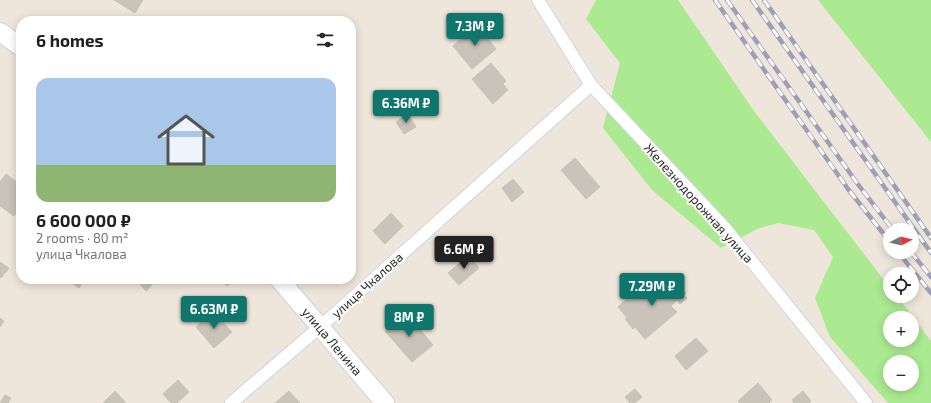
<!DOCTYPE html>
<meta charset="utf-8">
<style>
:root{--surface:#fff;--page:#f6f6f6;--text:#202124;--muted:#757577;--accent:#0f766e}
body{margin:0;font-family:"Exo 2",sans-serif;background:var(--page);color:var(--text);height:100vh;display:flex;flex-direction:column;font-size:15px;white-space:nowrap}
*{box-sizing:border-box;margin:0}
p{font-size:13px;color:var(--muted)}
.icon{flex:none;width:22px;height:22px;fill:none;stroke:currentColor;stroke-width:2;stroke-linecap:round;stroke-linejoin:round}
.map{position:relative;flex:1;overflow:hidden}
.details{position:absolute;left:16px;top:16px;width:340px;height:268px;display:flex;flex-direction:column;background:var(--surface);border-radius:16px;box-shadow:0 2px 10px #0003}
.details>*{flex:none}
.needle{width:26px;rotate:83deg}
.controls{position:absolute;left:883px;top:223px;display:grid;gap:8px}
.controls a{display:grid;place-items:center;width:36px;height:36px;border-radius:50%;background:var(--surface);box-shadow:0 2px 10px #0003;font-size:20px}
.price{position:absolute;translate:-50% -34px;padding:0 9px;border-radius:4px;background:var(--accent);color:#fff;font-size:13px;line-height:26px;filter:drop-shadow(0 1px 2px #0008)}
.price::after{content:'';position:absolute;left:50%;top:24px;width:12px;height:9px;margin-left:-6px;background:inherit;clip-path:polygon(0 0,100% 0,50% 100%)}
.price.on{background:#222;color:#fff}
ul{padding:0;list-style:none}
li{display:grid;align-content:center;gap:8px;height:212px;padding:0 20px}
li span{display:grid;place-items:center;height:124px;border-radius:12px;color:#555}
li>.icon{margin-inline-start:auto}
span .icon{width:72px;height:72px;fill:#fffc;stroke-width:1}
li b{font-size:17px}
h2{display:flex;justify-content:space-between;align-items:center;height:48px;padding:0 20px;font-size:17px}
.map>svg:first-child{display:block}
</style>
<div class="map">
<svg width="931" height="403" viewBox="0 0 931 403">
<rect width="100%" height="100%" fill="#eee6da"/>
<g fill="#abea91" fill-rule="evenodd">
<path d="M596,0H678L754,111L890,288V296H897L931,341V403H888L830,337L815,298L833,257L814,230L778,223L757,229L721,248L652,190L603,128L620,63L586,19ZM890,318H912V340H890ZM890,362H912V384H890Z"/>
<path d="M818,0H931V142Z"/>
</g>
<g fill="#c9c3ba" stroke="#c9c3b4">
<path d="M114,0H143L135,13Z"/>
<path d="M477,25L496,49L472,69L453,46Z"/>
<path d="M491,63L506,81L503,84L508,90L493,104L472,79Z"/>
<path d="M384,90L393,101L383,110L374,99Z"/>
<path d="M408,114L416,127L404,134L396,122Z"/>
<path d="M575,158L600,187L586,199L561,170Z"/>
<path d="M6,174L21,185V208L14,216L0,206V182Z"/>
<path d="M513,179L524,192L512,202L502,188Z"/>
<path d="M391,213L403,226L385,244L373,231Z"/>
<path d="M469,255L479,268L459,285L448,273Z"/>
<path d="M0,262L9,268L1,278L0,277Z"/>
<path d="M672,277L686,293L684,295L687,298L680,304L677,300L671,306L677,312L645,339L635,327L633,329L625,319L627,318L618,307L649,280L662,296L667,291L662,285Z"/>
<path d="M66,279H85L79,288Z"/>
<path d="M135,279H158L146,291Z"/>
<path d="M221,279H235L227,286Z"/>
<path d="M213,311L232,332L214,348L196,327Z"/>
<path d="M406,313L433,345L412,362L385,331Z"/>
<path d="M0,318L4,321L0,327Z"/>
<path d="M696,338L708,351L686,370L675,356Z"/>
<path d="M178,380L189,392L177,403H171L163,394Z"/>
<path d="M758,383L772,400L769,403H740L738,401Z"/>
<path d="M635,389L642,397L635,403H630L625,397Z"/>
<path d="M115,391L126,403H103Z"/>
<path d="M289,391L300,403H275Z"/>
<path d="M803,391L811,401L809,403H794L792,400Z"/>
<path d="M5,395L11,398L8,403H0Z"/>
</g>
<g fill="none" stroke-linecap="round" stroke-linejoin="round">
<g stroke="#d0d3e4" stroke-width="14">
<g id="street">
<path d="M538,0L591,85L724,227L866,403"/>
<path d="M231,403L321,326L591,85"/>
</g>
</g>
<g stroke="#d0d3e4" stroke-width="20">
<g id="secondary">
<path d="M0,32L21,47"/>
<path id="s1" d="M279,279L385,403"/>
</g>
</g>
<use href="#street" stroke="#fff" stroke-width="12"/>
<use href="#secondary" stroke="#fff" stroke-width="18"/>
<g stroke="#9d9fb6" stroke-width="4.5">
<g id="rail">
<path d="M715,0L848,189L890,242"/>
<path d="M727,0L857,183L893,230"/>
<path d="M752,0L931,253"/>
<path d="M764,0L931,238"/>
<path d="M898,252L931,293"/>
<path d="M911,252L931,277"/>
</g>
</g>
<use href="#rail" stroke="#fff" stroke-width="3" stroke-dasharray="9" stroke-linecap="butt"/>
</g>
<g text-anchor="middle" stroke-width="4" stroke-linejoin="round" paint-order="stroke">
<g font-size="13" fill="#2a2a2a" stroke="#fff">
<text transform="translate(699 203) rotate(48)" y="5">Железнодорожная улица</text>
<text transform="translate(367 285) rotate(-42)" y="5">улица Чкалова</text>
<text dy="5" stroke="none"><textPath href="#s1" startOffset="82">улица Ленина</textPath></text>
</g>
</g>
</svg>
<div class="controls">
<a><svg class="needle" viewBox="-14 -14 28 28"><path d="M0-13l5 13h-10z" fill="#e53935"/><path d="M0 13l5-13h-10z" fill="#757577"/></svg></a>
<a><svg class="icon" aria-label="locate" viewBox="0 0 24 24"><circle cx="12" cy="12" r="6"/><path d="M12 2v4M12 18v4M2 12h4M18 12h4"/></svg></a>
<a>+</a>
<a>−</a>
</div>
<b class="price" style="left:475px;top:47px">7.3M ₽</b>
<b class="price" style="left:406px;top:124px">6.36M ₽</b>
<b class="price on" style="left:464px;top:270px">6.6M ₽</b>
<b class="price" style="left:652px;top:307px">7.29M ₽</b>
<b class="price" style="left:214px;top:330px">6.63M ₽</b>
<b class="price" style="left:409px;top:338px">8M ₽</b>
<section class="details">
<h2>6 homes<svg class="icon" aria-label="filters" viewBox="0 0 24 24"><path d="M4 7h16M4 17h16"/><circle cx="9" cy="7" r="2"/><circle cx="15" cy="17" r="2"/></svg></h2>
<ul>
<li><span style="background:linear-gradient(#a9c7e8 70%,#8fb573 0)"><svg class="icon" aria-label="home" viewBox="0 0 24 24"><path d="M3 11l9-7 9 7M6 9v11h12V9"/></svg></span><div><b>6 600 000 ₽</b><p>2 rooms · 80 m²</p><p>улица Чкалова</p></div></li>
</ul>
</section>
</div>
